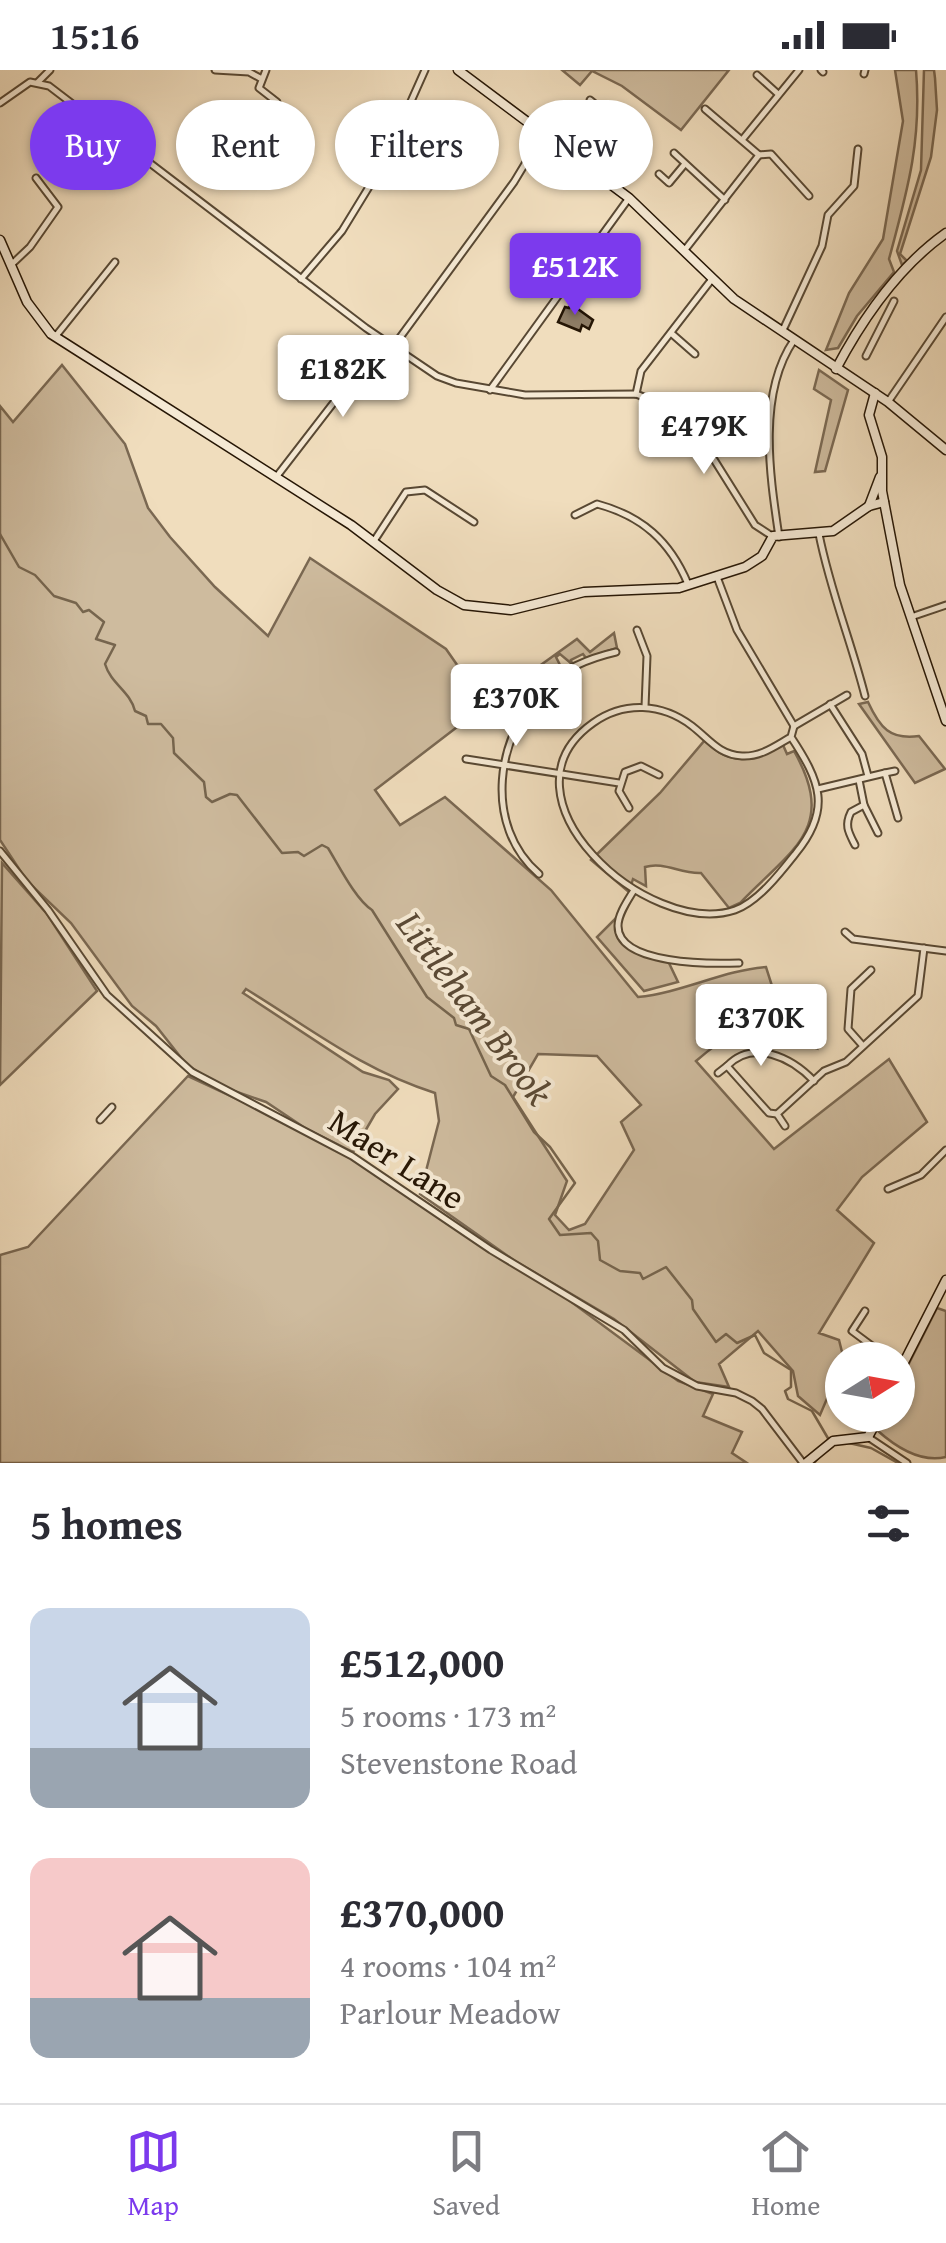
<!DOCTYPE html>
<meta charset="utf-8">
<style>
:root{--surface:#fff;--page:#f7f7f7;--text:#2b2b33;--muted:#7c7c81;--line:#e1e1e2;--accent:#7c3aed}
body{margin:0;font-family:"Gentium Book Plus",serif;background:var(--page);color:var(--text);height:100vh;display:flex;flex-direction:column;font-size:38px;white-space:nowrap}
*{box-sizing:border-box;margin:0}
p{font-size:32px;color:var(--muted)}
.icon{flex:none;width:55px;height:55px;fill:none;stroke:currentColor;stroke-width:2;stroke-linecap:round;stroke-linejoin:round}
.map{position:relative;height:1393px;overflow:hidden}
.sheet{display:flex;flex-direction:column;background:var(--surface);flex:1}
.sheet>*{flex:none}
.top-card{position:absolute;left:30px;top:30px;width:888px;height:90px;display:flex;gap:20px}
.needle{width:65px;rotate:79deg}
.tools{position:absolute;left:825px;top:1272px;display:grid;gap:20px}
.tools a{display:grid;place-items:center;width:90px;height:90px;border-radius:50%;background:var(--surface);box-shadow:0 2px 8px #0004;font-size:50px}
.price{position:absolute;translate:-50% -85px;padding:0 22px;border-radius:10px;background:#fff;color:#222;font-size:32px;line-height:65px;filter:drop-shadow(0 2px 5px #0008)}
.price::after{content:'';position:absolute;left:50%;top:60px;width:30px;height:22px;margin-left:-15px;background:inherit;clip-path:polygon(0 0,100% 0,50% 100%)}
.price.selected{background:var(--accent);color:#fff}
ul{padding:0;list-style:none}
li{display:flex;align-items:center;gap:30px;height:250px;padding:0 30px}
li span{display:grid;place-items:center;flex:none;width:280px;height:200px;border-radius:20px;color:#555}
li>.icon{margin-inline-start:auto}
span .icon{width:120px;height:120px;fill:#fffc;stroke-width:1}
li b{font-size:42px}
h2{display:flex;justify-content:space-between;align-items:center;height:120px;padding:0 30px;font-size:42px}
.chip{padding:0 35px;border-radius:45px;background:var(--surface);box-shadow:0 2px 8px #0004;font-size:35px;line-height:90px}
.chip.selected{background:var(--accent);color:#fff}
.status{display:flex;justify-content:space-between;align-items:center;height:70px;padding:0 50px;background:var(--surface);direction:ltr}
.status svg{height:28px;fill:currentColor}
.tab-bar{display:flex;justify-content:space-around;align-items:center;height:140px;border-top:2px solid var(--line);background:var(--surface);font-size:28px;color:var(--muted)}
.tab-bar a{display:grid;justify-items:center;gap:5px}
.tab-bar .selected{color:var(--accent)}
.map>svg:first-child{display:block}
</style>
<div class="status"><b>15:16</b><svg viewBox="0 0 49 12"><path d="M0 12V9h3v3zM5 12V6h3v6zM10 12V3h3v9zM15 12V0h3v12zM26 1h20v11H26zM47 4h2v5h-2z"/></svg></div>
<div class="map">
<svg width="946" height="1393" viewBox="0 0 946 1393">
<rect width="100%" height="100%" fill="#f0ddbd"/>
<filter id="stains"><feTurbulence type="fractalNoise" baseFrequency=".002" numOctaves="4"/><feColorMatrix values="0 0 0 0 .2 0 0 0 0 .09 0 0 0 0 .02 0 0 0 .5 -.17"/></filter>
<radialGradient id="worn" r=".72"><stop offset=".6" stop-color="#630" stop-opacity="0"/><stop offset="1" stop-color="#630" stop-opacity=".3"/></radialGradient>
<g fill="#cebb9e" stroke="#7a6852" stroke-width="2.5" fill-rule="evenodd">
<path d="M562,0H729L681,60L622,16L592,1L580,15Z"/>
<path d="M895,0H916C922,71 907,122 889,189L894,202L857,246L838,278L826,280L849,223L883,169L903,51Z"/>
<path d="M924,0H934L935,8L937,40L931,87L900,184L907,191L902,195L897,181L921,100Z"/>
<path d="M62,295L125,374L148,438L170,467L215,517L268,566L310,488L446,579L485,635L577,569L590,582L614,563L617,578L586,588L583,584L571,590L572,594L560,584L556,587L562,599L552,602L554,606L548,612L544,608L539,612L542,617L536,623L532,620L530,630L513,619L490,646L478,641L375,720L400,755L445,727L551,820L638,927C681,923 724,900 766,897L772,916L816,978C802,974 791,965 778,960C747,949 718,972 696,991L774,1079L889,989L927,1052L862,1107L837,1140L874,1173L819,1263L839,1270L844,1290L839,1320L832,1317L820,1345L798,1326L793,1301L758,1261L719,1294L729,1317L695,1312L614,1249L515,1191L420,1124L439,1051L435,1023C362,1000 310,958 246,919L243,923L363,1002L389,1010L398,1019L375,1044L353,1082L305,1058L266,1032L220,1016L186,994L156,956L132,936L71,853L27,811L0,770V336L13,352ZM538,984L597,986L641,1035L621,1052L634,1080L585,1154L569,1160L555,1145L567,1111L513,1027Z"/>
<path d="M819,300L848,320L825,401L815,402L831,330L814,319Z"/>
<path d="M868,632C880,658 890,670 919,666L945,699L915,713L859,634Z"/>
<path d="M705,670C729,697 754,692 783,675L787,684L794,681C838,759 792,779 740,833L729,838L701,803C680,804 664,791 645,797L646,816L633,809L629,822L591,790L660,723Z"/>
<path d="M2,793L47,844L97,921L0,1015Z"/>
<path d="M616,848L618,868L627,877L668,891L678,912L644,921L597,867Z"/>
<path d="M188,1006L282,1050L352,1089L566,1228L678,1311L713,1324L703,1346L742,1362L732,1383L747,1393H0V1185L28,1177Z"/>
<path d="M937,1238L946,1241V1387C921,1393 896,1377 878,1361L885,1345H898V1315Z"/>
</g>
<g fill="none" stroke-linecap="round" stroke-linejoin="round">
<g stroke="#76654e" stroke-width="2.5">
<path d="M0,464L19,497L35,505L54,526L76,533L83,542L89,540L104,552L96,569L115,575L105,594C111,614 130,621 135,641L146,646L148,654H161L173,668L174,683L204,712L206,727L212,732L230,724L237,725L282,783L298,782L304,786L322,775L328,778C339,796 356,830 372,840L427,927L454,948L456,955L469,959L491,1006L505,1015L534,1062L550,1077L575,1113L549,1149L560,1165L591,1163L598,1171L600,1190L620,1201L640,1203L643,1209L666,1197L692,1230L693,1239L716,1272L726,1264L737,1273L755,1265L764,1283L791,1300V1317L785,1321L788,1329L812,1341L829,1370"/>
<path d="M849,1373L871,1378L898,1393"/>
<path d="M814,1393L823,1383"/>
</g>
</g>
<path fill="#8f7d65" stroke="#261605" stroke-width="2.5" d="M571,234L593,250L589,259L582,255L580,261L558,252L565,237L569,238Z"/>
<g fill="none" stroke-linecap="round" stroke-linejoin="round">
<g stroke="#584833" stroke-width="9">
<g id="street">
<path d="M215,0L249,2L260,8"/>
<path d="M266,0L259,18L277,32"/>
<path d="M821,0L823,2"/>
<path d="M864,4L865,0"/>
<path d="M757,5L777,23"/>
<path d="M38,12L50,0"/>
<path d="M590,30L623,57L592,100"/>
<path d="M0,33L30,12L49,16L366,258L437,306L456,313L525,325L636,324L672,338L693,356L755,455L772,466"/>
<path d="M705,39L759,85"/>
<path d="M742,70L799,0"/>
<path d="M674,83L725,130"/>
<path d="M759,85L771,84L809,126"/>
<path d="M659,104L669,113L684,95"/>
<path d="M684,181L759,85"/>
<path d="M11,195L30,177L58,137L36,108"/>
<path d="M301,209L342,161L383,94L425,0"/>
<path d="M783,260L822,176L828,145L854,116L858,79"/>
<path d="M671,263L695,284"/>
<path d="M55,267L115,192"/>
<path d="M393,277L514,112L543,64"/>
<path d="M866,286L894,231"/>
<path d="M490,320L629,128"/>
<path d="M636,324L641,301L712,209"/>
<path d="M888,332L946,247"/>
<path d="M277,406L382,270"/>
<path d="M575,445L597,434C642,446 670,471 688,514"/>
<path d="M819,464C830,520 851,571 865,626"/>
<path d="M779,467C770,406 757,324 794,270"/>
<path d="M374,471L406,422L425,420L474,452"/>
<path d="M717,507L737,560L794,656"/>
<path d="M911,547L946,535"/>
<path d="M637,560L647,586L645,637"/>
<path d="M830,634L862,684L868,706"/>
<path d="M794,656L847,625"/>
<path d="M791,667C775,676 761,687 742,686C719,685 709,669 692,656C662,633 624,631 593,653C490,726 648,869 735,840C758,832 781,802 796,783C832,739 820,711 791,667L794,656"/>
<path d="M466,689L619,713"/>
<path d="M885,703L895,701"/>
<path d="M859,710L864,735L878,763"/>
<path d="M818,719L885,703L898,748"/>
<path d="M629,738L619,721L625,702L641,696L659,705"/>
<path d="M855,775C849,763 844,756 851,742L864,735"/>
<path d="M0,781L48,840L107,925L192,1002L352,1086L491,1180L624,1260L663,1298L697,1316L736,1323L752,1331L762,1339L803,1393"/>
<path d="M539,804C483,756 495,664 546,616C566,597 590,588 616,582"/>
<path d="M634,820C628,830 618,844 618,856C618,895 712,894 739,893"/>
<path d="M845,862L853,869L946,881"/>
<path d="M863,976L848,959L851,919L871,900"/>
<path d="M718,1003L727,996"/>
<path d="M777,1044L769,1043L727,996C753,969 791,987 814,1011"/>
<path d="M100,1050L112,1037"/>
<path d="M785,1056L777,1044L824,1001L846,992L918,926L924,878"/>
<path d="M888,1119L921,1105L946,1080"/>
<path d="M865,1241L852,1261L891,1290"/>
<path d="M868,1367L907,1393"/>
</g>
</g>
<g stroke="#261605" stroke-width="11">
<g id="secondary">
<path d="M458,0L629,128L734,229L888,332L946,380"/>
<path d="M0,170L27,232L51,264L351,455L437,520L464,535L511,540L584,522L679,518L745,497L762,486L773,466L833,461L869,436L884,432"/>
<path d="M836,299C863,248 898,197 946,163"/>
<path d="M875,323L869,345L882,387V421L900,515L946,651"/>
<path d="M869,436L880,407"/>
<path d="M898,1304L946,1210"/>
<path d="M806,1393L833,1371L868,1367L880,1345"/>
</g>
</g>
<use href="#street" stroke="#f5e9d4" stroke-width="5"/>
<use href="#secondary" stroke="#f5e9d4" stroke-width="8"/>
</g>
<g text-anchor="middle" stroke-width="8" stroke-linejoin="round" paint-order="stroke">
<g font-size="35" fill="#261605" stroke="#f5e9d4">
<text transform="translate(397 1089) rotate(33)" y="12">Maer Lane</text>
</g>
<g font-size="38" font-style="italic" fill="#5b4a35" stroke="#f5e9d4">
<text transform="translate(475 938) rotate(53)" y="13">Littleham Brook</text>
</g>
</g>
<rect width="100%" height="100%" filter="url(#stains)"/>
<rect width="100%" height="100%" fill="url(#worn)"/>
</svg>
<div class="tools">
<a><svg class="needle" viewBox="-14 -14 28 28"><path d="M0-13l5 13h-10z" fill="#e53935"/><path d="M0 13l5-13h-10z" fill="#7c7c81"/></svg></a>
</div>
<b class="price selected" style="left:575px;top:248px">£512K</b>
<b class="price" style="left:343px;top:350px">£182K</b>
<b class="price" style="left:704px;top:407px">£479K</b>
<b class="price" style="left:516px;top:679px">£370K</b>
<b class="price" style="left:761px;top:999px">£370K</b>
<div class="top-card">
<a class="chip selected">Buy</a>
<a class="chip">Rent</a>
<a class="chip">Filters</a>
<a class="chip">New</a>
</div>
</div>
<section class="sheet">
<h2>5 homes<svg class="icon" aria-label="filters" viewBox="0 0 24 24"><path d="M4 7h16M4 17h16"/><circle cx="9" cy="7" r="2"/><circle cx="15" cy="17" r="2"/></svg></h2>
<ul>
<li><span style="background:linear-gradient(#c9d6e8 70%,#9aa5b1 0)"><svg class="icon" aria-label="home" viewBox="0 0 24 24"><path d="M3 11l9-7 9 7M6 9v11h12V9"/></svg></span><div><b>£512,000</b><p>5 rooms · 173 m²</p><p>Stevenstone Road</p></div></li>
<li><span style="background:linear-gradient(#f6c9c9 70%,#9aa5b1 0)"><svg class="icon" aria-label="home" viewBox="0 0 24 24"><path d="M3 11l9-7 9 7M6 9v11h12V9"/></svg></span><div><b>£370,000</b><p>4 rooms · 104 m²</p><p>Parlour Meadow</p></div></li>
</ul>
</section>
<nav class="tab-bar">
<a class="selected"><svg class="icon" aria-label="map" viewBox="0 0 24 24"><path d="M3 6l6-2 6 2 6-2v14l-6 2-6-2-6 2zM9 4v14M15 6v14"/></svg>Map</a>
<a><svg class="icon" aria-label="saved" viewBox="0 0 24 24"><path d="M7 4h10v16l-5-4-5 4z"/></svg>Saved</a>
<a><svg class="icon" aria-label="home" viewBox="0 0 24 24"><path d="M3 11l9-7 9 7M6 9v11h12V9"/></svg>Home</a>
</nav>
